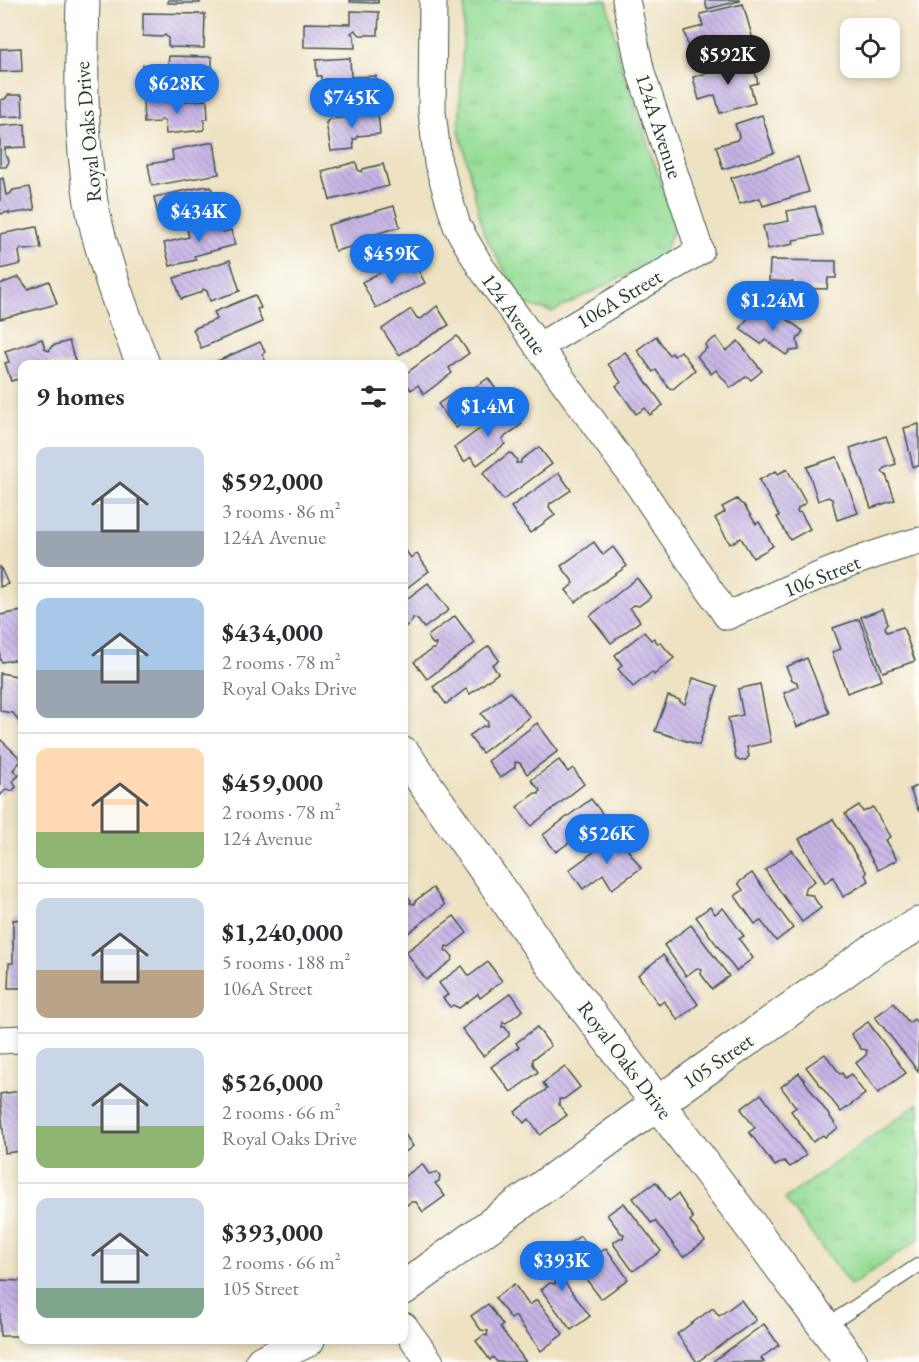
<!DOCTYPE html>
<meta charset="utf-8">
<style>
:root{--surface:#fff;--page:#f2f2f3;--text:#2b2b33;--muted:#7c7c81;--line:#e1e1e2;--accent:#1a73e8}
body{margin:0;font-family:"EB Garamond",serif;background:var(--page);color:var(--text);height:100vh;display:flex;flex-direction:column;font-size:22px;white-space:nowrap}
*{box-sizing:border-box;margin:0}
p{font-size:20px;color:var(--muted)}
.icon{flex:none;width:33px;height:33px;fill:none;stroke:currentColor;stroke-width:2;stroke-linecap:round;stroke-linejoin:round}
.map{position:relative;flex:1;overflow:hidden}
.side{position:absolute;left:18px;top:360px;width:390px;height:984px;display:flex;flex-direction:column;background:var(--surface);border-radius:12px;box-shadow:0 3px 9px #0003}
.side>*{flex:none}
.controls{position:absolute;left:840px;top:18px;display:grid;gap:12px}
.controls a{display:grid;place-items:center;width:60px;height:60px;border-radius:12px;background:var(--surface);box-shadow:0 3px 9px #0003;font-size:30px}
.price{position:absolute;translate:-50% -51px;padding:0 14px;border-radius:21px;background:var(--accent);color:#fff;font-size:20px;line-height:39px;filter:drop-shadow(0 2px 3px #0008)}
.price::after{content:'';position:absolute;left:50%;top:36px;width:18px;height:14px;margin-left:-9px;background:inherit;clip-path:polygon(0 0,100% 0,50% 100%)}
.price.selected{background:#222;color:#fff}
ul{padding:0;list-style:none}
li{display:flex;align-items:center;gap:18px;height:150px;padding:0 18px}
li+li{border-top:2px solid var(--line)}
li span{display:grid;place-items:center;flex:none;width:168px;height:120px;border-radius:12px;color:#555}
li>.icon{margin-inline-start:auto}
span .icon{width:72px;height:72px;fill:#fffc;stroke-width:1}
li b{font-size:26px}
h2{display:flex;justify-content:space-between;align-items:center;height:72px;padding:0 18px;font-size:26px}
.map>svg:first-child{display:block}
</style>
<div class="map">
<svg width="919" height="1362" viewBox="0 0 919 1362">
<defs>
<pattern id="park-tufts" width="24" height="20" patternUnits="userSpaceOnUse" patternTransform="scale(1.5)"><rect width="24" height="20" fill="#97de98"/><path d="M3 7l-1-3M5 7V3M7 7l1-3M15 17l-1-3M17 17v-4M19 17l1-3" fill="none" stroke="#82bf84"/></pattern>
<pattern id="building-back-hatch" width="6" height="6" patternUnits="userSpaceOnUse" patternTransform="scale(1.5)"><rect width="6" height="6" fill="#c7b4e7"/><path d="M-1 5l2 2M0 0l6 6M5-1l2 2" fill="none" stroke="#a194bc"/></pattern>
</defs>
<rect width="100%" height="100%" fill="#fdfcf7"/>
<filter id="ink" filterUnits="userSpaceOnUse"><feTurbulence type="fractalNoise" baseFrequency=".0167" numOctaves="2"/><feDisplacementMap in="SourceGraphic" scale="12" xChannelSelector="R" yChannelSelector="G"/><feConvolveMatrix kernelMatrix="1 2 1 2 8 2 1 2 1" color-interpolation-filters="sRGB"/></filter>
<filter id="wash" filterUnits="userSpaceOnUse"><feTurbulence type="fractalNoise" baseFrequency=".008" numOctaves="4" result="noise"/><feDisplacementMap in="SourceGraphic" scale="24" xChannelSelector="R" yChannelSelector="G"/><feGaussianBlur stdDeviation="1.35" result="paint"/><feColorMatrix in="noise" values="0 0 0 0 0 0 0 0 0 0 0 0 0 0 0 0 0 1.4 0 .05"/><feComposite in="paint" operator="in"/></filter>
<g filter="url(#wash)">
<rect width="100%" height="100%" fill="#eee2c3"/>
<g fill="url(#park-tufts)" stroke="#5b8e66" stroke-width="1.5">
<path d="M465,0H607L618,54L675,226L662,257L552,312L523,303L484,234L459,129Z"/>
<path d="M919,1103V1239L851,1286L785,1199Z"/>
</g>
<g id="blocks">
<g fill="url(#building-back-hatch)">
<rect x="168" y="0" width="32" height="3"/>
<path d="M350,0H378V3L350,2Z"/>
<path d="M705,0H740V1L707,9Z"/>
<path d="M743,4L754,43L692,61L684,31L703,26L700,14Z"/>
<path d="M351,11L379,12L378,35H360L355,30L351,33L354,36L355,48L304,47V23L351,24Z"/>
<path d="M143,13L205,14L204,48L170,47L168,45V38L165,35L162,37L143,36Z"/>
<path d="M21,48L22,71L0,72V49Z"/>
<path d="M169,56L212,57V85L169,84V89H143V65L168,66Z"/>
<path d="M350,58L351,77L376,76L377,99L322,102L321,76H317L316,60Z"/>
<path d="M752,61L758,83L750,85L755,103L720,113L715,95L699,100L693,77Z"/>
<path d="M8,95H22L23,116L0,117V100L5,99Z"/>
<path d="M166,100V102L207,100L208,119H204V130L166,134L165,122L162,119L159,122L144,123L143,101Z"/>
<path d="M378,111L380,134L357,136V139H353L354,149L331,151L326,123L329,119L351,117L350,113Z"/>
<path d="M762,115L774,153L723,169L716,146L737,140L739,136L735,124Z"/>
<path d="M25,124L26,147L5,148V155L8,158L9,162L6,167H0V126Z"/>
<path d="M214,142L219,174L152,186L148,164L173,160L172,150Z"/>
<path d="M798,157L809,192L763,206L760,198L739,204L731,178Z"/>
<path d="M356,162L358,170L362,172L363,169L383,164L389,186L330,200L322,171Z"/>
<path d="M3,178L6,195L10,194L13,190L30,187L35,210L9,214V212L0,214V179Z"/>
<path d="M207,186V188L211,187L214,197L210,198L213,213L185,220L184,213L159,220L154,197Z"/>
<path d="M394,206L400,227L375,234L377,240L335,251L328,225Z"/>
<path d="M815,206L823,235L793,240L794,244L768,249L763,226L789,221L787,211Z"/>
<path d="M220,220L223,232L231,230L235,245L194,256L196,260L170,266L164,243L189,237L187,229Z"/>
<path d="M37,227L41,248L25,250L21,248L19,252L21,264L0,269V234Z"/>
<path d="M230,260L240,291L210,301L207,291L203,289L202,292L181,299L174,278Z"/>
<path d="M770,260L836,261V278H828L827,289L792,288L793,282L769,281Z"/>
<path d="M415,264L425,283L376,308L362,282L385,270L388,277Z"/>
<path d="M19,277L28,289L49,281L57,304L0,319V284Z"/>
<path d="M255,295L261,308L257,309L262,322L201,348L193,329L217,319L214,312Z"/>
<path d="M437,306L449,325L399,355L382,329L411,309L417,318L421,319Z"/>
<path d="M755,308L772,320L773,322H776L781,315L803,331L797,340L799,350L790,351L786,355L765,340L761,344L740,329Z"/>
<path d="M457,336L469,353L449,368L452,373L424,394L418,385L411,390L404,380V375Z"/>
<path d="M656,336L669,355L672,353L674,356L681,351L695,370L673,389L669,388L656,370L653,372L637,350Z"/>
<path d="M716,337L726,351L738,341L762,371L751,380L747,376L731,388L716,370L711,374L697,356L707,348L705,345Z"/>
<path d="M42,339L45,349L49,351L52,346L69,341L76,364H22V378L11,381L5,363L9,362L5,351Z"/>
<path d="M260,342L265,352L262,354L267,364H211Z"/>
<path d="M625,352L663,405L650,415L645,408L636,414L616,386L621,382L608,364Z"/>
<path d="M488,378L500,395L456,428L438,404L459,389L464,395Z"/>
<path d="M509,407L522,424L502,439L505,444L477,465L471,457L464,462L454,448Z"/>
<path d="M919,424V466L913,467L904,428Z"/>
<path d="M886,436L896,464L884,468L882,472L886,475L895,500L871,508L850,448Z"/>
<path d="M539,447L552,464L503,500L483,473L509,453L512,454L517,460L516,463H521V460Z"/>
<path d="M837,457L858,513L837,520L832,499L828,497L818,501L807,467Z"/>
<path d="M787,469L806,503L798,508L797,512L801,513L810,529L790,540L777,517L779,516L759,480L776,471L778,474Z"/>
<path d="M559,473L571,490L552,503H550L549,507L555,515L530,533L511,507Z"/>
<path d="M737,499L740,503L744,505L756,524L759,522L773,546L753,558L741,538L730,544L715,518L725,512L722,507Z"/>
<path d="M594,542L603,555L613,547L627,566L575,602L566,590L574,583L561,566Z"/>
<path d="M404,548L411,558L417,554L429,571L404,590Z"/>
<path d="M0,566L8,584L0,587Z"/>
<path d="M637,578L651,597L639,606L634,605L630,608L640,621L611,643L590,616Z"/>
<path d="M428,583L449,610L424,628L417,619L413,618L412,621L404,628V601Z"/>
<path d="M883,609L888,623L885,627L887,632L903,627L915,661L883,672L861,617Z"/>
<path d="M22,611V661L19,659L2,662L0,659V615Z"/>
<path d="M455,616L475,643L427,679L414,662L432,649H435L436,644H433L428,638L429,635Z"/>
<path d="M859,619L882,680L847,693L832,652L841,649L833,628Z"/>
<path d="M644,632L651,640L654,638L658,644L660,642L674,658L654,675L652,672L633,687L618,669L622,665L615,655Z"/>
<path d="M489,646L499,660L492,665L498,673L470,694L466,689L446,704L433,687Z"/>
<path d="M807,658L829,713L797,727L784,693L798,687L797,682L792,680L786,667Z"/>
<path d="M0,673L22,677V726L13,713L0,711Z"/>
<path d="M693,678L718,686L699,745L655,731L668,696L680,700V702L685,704Z"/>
<path d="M760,684L771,742L747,747L749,756L746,760L740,761L736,759L728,718L743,715L738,689Z"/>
<path d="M510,692L530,717L482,753L469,736L483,726L487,727L488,722L481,714Z"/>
<path d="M537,723L558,751L527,774L520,763L515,762V767L500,778L488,761Z"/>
<path d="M0,739L22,760L13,770L19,775L13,781L16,787L12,791L6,789L0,796Z"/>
<path d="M559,760L568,772L573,768L584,784L531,826L517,807L535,793L539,794L540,790L531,780Z"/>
<path d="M919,785V812L910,789Z"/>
<path d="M591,799L612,826L588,844L583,846L578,840V837L574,836V839L556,852L543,835Z"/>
<path d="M859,805L863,812L873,807L890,837L885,840L897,860L878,870L845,814Z"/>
<path d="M833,819L867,873L865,875L869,881L843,897L833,877L825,883L799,839Z"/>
<path d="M617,835L641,868L612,889L603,874L583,889L569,870Z"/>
<path d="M792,850L815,881L805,888L804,894L812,895L821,908L802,922L765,870Z"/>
<path d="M752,873L793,928L776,941L761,921L755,924L735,896L743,890L738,883Z"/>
<path d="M433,888L445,905L404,936V894L411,900L410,903L415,904V901Z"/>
<path d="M710,907L715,914L723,908L744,936L739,939L753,958L736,971L696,917Z"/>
<path d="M454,916L467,933L449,947L446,946L445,951H448L453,957L452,960L426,980L406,952Z"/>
<path d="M22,919V988H8L9,963H13V920Z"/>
<path d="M691,925L729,976L712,989L701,974L702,969L697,968L686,976L664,945Z"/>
<path d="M663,955L698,1004L678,1020L664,1001L659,1005L638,975Z"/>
<path d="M488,962L502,981L480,998L478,994L459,1008L453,1005L450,1007L443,998L448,995L439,983L462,966L469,976Z"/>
<path d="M511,993L523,1010L506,1023L503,1022L502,1027H505L509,1033V1036L483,1056L462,1029Z"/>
<path d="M894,1003L909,1023L914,1019L919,1026L918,1071L875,1017Z"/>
<path d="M868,1022L906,1073L878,1093L856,1063L866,1055L867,1050L861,1049L851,1034Z"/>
<path d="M537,1027L551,1046L533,1059V1064L538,1072L511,1092L491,1067L519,1047L516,1043Z"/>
<path d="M825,1054L840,1074L842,1073L845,1078L851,1074L865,1094L841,1112L806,1067Z"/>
<path d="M565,1067L580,1087L564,1099H559V1105L567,1115L540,1135L529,1119L524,1123L515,1112L547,1089L543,1083Z"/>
<path d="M799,1073L838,1128L825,1137L823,1135L813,1142L791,1111L796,1107L781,1087Z"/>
<path d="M21,1091L22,1151L5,1153L0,1094Z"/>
<path d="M761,1094L806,1155L790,1167L784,1161L775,1166L749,1132L755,1128L741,1109Z"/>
<path d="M404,1133L413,1146L404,1153Z"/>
<path d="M422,1164L429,1174L437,1172L440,1176L439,1181L435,1183L445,1196L423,1212L416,1202H411L404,1207V1177Z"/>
<path d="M656,1182L669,1201L678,1194L693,1218L690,1221L705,1241L683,1257L655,1221L651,1223L633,1198Z"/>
<path d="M624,1203L661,1251L633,1271L614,1245V1242L620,1238H623L624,1234L621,1233L607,1215Z"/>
<path d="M580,1236L591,1251V1255L596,1256L606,1248L628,1279L601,1299L563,1248Z"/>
<path d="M555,1251L570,1273L562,1279L590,1316L571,1330L541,1290L550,1283L555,1284L556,1279L548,1278L538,1264Z"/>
<path d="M0,1280L22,1281L21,1336H0Z"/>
<path d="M514,1284L529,1305L537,1300L563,1334L541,1351L515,1316L511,1319L495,1298Z"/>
<path d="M741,1300L756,1320L697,1362L677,1334L713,1308L719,1316Z"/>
<path d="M488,1304L503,1325L500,1327L526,1362H497L493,1357L490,1360L476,1341L484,1335L487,1336L488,1331L481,1330L471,1316Z"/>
<path d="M764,1324L779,1345L761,1358L764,1362H712Z"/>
</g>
</g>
</g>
<g filter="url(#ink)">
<use href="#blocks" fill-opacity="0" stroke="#3e5649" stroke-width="1.5"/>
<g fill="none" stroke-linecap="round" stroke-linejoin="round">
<g stroke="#3e5649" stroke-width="16">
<path id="service" d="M825,1327L919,1265"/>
</g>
<g stroke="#3e5649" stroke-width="29">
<g id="minor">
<path d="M433,0L432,112L438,163L457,226L480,266L638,484L727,616C790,588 852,559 919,541"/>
<path d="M538,347L700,251L641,73L626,0"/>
<path d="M0,1040L22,1039"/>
<path d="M404,1326L430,1362"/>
</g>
</g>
<g stroke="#3e5649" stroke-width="35">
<g id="tertiary">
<path d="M83,0C81,68 80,135 91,202C102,258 122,312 143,364"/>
<path d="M404,754L551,963L750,1225L851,1362"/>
<path d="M404,1288L658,1103L878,947L919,924"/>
<path d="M262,1362L308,1340"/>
</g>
</g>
<use href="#service" stroke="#fff" stroke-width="14"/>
<use href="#minor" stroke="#fff" stroke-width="27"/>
<use href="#tertiary" stroke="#fff" stroke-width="33"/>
</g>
</g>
<g text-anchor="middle" stroke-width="6" stroke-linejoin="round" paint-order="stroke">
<g font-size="21" fill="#1f3d34" stroke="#fdfcf7">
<text transform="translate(659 126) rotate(72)" y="7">124A Avenue</text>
<text transform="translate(88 132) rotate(-95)" y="7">Royal Oaks Drive</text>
<text transform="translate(619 299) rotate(-31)" y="7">106A Street</text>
<text transform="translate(514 314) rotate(54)" y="7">124 Avenue</text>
<text transform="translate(822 576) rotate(-22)" y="7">106 Street</text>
<text transform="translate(625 1060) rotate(53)" y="7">Royal Oaks Drive</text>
<text transform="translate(718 1061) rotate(-35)" y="7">105 Street</text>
</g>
</g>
</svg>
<div class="controls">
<a><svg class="icon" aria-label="locate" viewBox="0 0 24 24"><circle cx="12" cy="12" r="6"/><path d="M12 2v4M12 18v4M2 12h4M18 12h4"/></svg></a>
</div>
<b class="price selected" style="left:728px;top:86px">$592K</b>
<b class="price" style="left:177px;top:115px">$628K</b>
<b class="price" style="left:352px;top:129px">$745K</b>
<b class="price" style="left:199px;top:243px">$434K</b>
<b class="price" style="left:392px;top:285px">$459K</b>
<b class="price" style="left:773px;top:332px">$1.24M</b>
<b class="price" style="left:488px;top:438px">$1.4M</b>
<b class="price" style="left:607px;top:865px">$526K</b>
<b class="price" style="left:562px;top:1292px">$393K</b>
<section class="side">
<h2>9 homes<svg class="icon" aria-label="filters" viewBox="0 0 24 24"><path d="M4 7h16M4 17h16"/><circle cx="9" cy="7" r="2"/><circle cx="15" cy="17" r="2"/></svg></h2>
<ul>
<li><span style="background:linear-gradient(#c9d6e8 70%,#9aa5b1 0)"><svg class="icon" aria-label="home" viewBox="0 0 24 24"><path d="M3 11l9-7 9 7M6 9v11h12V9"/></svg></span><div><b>$592,000</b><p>3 rooms · 86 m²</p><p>124A Avenue</p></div></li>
<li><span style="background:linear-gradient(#a9c7e8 60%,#9aa5b1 0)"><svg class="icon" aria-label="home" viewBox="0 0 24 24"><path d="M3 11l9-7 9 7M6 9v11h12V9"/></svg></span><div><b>$434,000</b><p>2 rooms · 78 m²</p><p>Royal Oaks Drive</p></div></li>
<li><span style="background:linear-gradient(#ffd9b3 70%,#8fb573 0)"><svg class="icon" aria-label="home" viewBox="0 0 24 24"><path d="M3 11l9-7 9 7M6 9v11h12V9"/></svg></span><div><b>$459,000</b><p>2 rooms · 78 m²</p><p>124 Avenue</p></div></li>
<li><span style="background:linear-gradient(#c9d6e8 60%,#b9a48a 0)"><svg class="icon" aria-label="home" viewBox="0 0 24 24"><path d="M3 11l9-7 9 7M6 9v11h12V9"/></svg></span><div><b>$1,240,000</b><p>5 rooms · 188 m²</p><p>106A Street</p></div></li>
<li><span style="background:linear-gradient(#c9d6e8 65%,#8fb573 0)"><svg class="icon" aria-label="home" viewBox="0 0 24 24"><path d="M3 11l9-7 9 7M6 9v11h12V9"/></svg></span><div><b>$526,000</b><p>2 rooms · 66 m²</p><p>Royal Oaks Drive</p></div></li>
<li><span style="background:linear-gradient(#c9d6e8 75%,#7fa58c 0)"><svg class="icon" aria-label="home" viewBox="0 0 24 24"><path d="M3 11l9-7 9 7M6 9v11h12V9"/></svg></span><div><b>$393,000</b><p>2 rooms · 66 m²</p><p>105 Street</p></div></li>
</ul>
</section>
</div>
